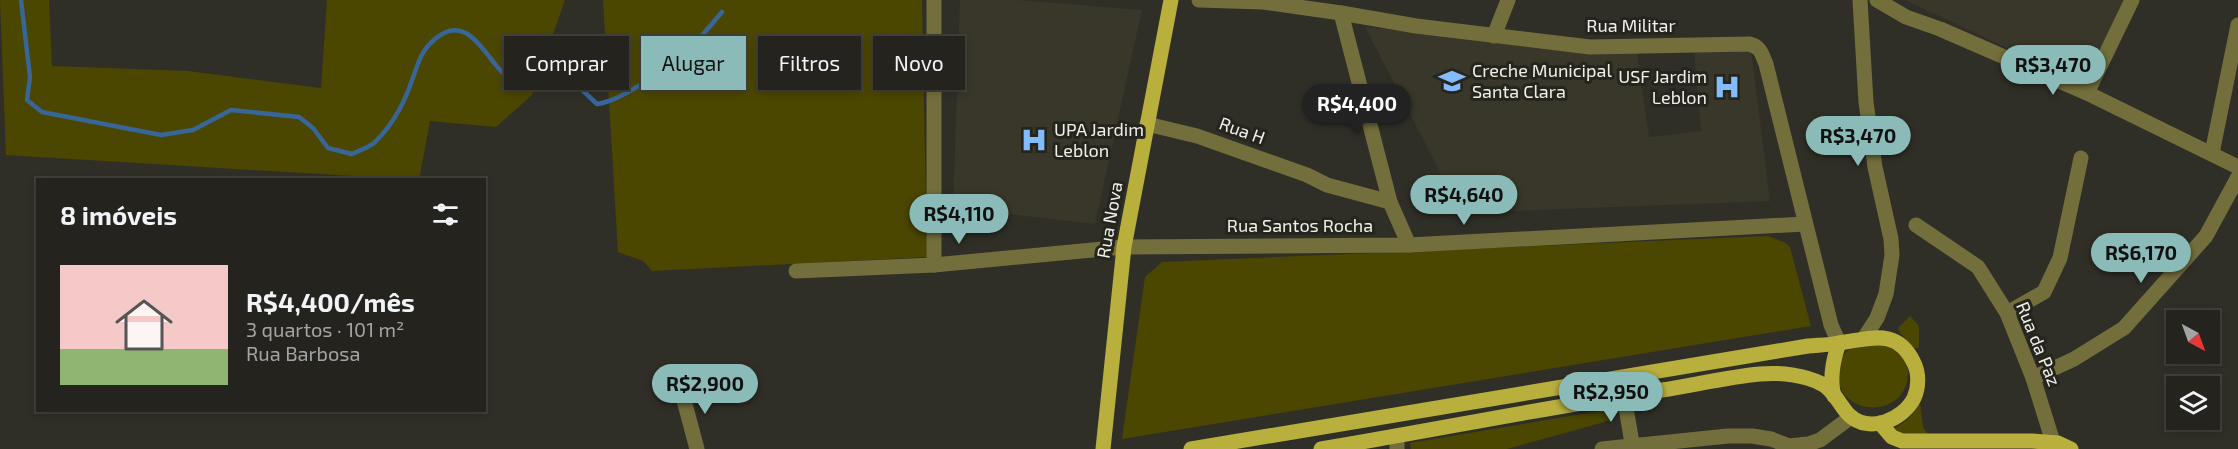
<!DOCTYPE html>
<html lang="pt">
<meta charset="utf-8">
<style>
:root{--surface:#24231d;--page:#2c2b26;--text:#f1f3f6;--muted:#a3a4a4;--line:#41403b;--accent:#8bbbb9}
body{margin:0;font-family:"Exo 2",sans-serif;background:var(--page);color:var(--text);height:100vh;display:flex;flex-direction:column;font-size:22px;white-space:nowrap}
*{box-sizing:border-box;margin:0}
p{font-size:20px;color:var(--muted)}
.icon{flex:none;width:33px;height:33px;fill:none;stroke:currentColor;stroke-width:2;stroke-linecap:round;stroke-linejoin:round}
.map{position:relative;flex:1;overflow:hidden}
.side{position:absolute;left:36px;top:178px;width:450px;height:234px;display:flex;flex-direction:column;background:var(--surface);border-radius:0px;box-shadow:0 3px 9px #0003,0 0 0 2px var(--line)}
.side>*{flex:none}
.top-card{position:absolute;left:504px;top:36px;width:570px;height:54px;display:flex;gap:12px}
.needle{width:39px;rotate:139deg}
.controls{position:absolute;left:2166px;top:310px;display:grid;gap:12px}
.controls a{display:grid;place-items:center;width:54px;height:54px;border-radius:0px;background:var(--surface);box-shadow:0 3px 9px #0003,0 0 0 2px var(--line);font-size:30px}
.price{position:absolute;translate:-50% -51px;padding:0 14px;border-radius:21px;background:var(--accent);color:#111;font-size:20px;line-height:39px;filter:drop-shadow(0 2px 3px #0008)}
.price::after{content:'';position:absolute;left:50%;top:36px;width:18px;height:14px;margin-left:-9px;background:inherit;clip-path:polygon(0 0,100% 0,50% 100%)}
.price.selected{background:#222;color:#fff}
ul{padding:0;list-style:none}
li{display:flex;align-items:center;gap:18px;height:150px;padding:0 24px}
li span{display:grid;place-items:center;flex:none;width:168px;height:120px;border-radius:0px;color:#555}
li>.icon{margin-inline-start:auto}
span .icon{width:72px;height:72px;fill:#fffc;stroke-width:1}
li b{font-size:26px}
h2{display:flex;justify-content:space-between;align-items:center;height:72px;padding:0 24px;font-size:26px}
.tag{padding:0 21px;border-radius:0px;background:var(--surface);box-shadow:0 3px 9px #0003,0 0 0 2px var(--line);font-size:21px;line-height:54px}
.tag.selected{background:var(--accent);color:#111}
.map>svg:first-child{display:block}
</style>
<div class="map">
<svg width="2238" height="449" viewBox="0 0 2238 449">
<rect width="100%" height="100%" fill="#302f27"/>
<g fill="#383729">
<path d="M960,0H1018L1142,10L1095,224L953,208Z"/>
<path d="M1905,0H2127L2084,84Z"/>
<path d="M1365,27L1513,43L1636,47L1649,137L1701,131L1694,47L1751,50L1770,201L1461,213Z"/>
</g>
<g fill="#4b4600">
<path d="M0,0H49L52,66L188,71L321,88L327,0H565L532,95L496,127L430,121L419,180L6,155Z"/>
<path d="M603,0H922L927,257L652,271L643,261L618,252Z"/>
<path d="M1768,236L1786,243L1790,247L1811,326L1122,439L1145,277L1162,262Z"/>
<path d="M1910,316L1919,326V348H1914L1900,333L1898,328Z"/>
<path d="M1861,340L1894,345C1898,351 1905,357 1907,364C1909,370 1908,377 1907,382C1897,421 1836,413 1838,373C1839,357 1848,348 1861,340Z"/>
<path d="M1920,403L1923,427L1929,436L1896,433L1895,428L1908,419Z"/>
<path d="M1612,409L1613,419L1601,423L1507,449H1411L1410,443Z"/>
</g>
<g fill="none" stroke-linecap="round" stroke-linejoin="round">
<path stroke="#396699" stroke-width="4.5" d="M21,0L30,77L27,100L42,112L161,135L193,130L231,110L299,117L313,128L328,148L352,154C360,150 371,147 376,141C391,126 403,105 410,86C417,68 419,52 435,39C474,6 489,75 520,85C529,88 566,86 579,87L597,104C611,102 623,95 635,88C673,68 695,45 722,12"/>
<g stroke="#736f3d" stroke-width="15">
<path d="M934,0V265"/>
<path d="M1199,0L1263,2L1341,13L1416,26L1590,47L1749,44C1760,46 1762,54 1766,64L1831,325L1839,343"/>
<path d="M1860,0L1866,102L1875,167L1891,239L1892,255L1886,294L1877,318L1864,338"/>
<path d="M1877,0L1906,17L1940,29L2087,93L2238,167"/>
<path d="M1341,13L1390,202L1409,245"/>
<path d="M1494,36L1508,0"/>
<path d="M2087,93L2132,0"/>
<path d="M1147,124L1197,136L1307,175L1327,185L1390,202"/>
<path d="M2212,153L2238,25"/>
<path d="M1916,225L1978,267L2007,313L2033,378L2053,442L2057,449"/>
<path d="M796,271L934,265L1124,247L1409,245L1805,224"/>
<path d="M2007,313L2044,292L2060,258L2081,158"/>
<path d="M2033,378L2074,359L2124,328L2206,236L2238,177"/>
<path d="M681,389L697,449"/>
<path d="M1624,396L1633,449"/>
<path d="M1397,436V449"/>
<path d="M1602,449L1728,436H1752L1771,439L1789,446L1808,444L1820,440L1851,417"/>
</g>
<g stroke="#b8af3d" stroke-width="15">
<path d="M1834,396C1829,378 1833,360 1839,343"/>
<path d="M1880,423L1892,437L1902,441H2032L2058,443L2071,449"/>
<path d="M1103,449L1124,247L1171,0"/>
<path d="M1191,449L1808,346C1818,345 1829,345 1839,343C1870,339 1897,327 1914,363C1919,373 1919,387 1914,398C1903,420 1869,434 1849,415C1840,406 1834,390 1822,384C1805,375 1780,372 1760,374C1728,377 1694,385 1662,390C1548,407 1435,430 1321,449"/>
</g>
</g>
<defs>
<g id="school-bare" transform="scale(2.07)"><path d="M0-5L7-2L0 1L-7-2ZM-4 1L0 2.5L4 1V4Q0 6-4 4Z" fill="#84bbfb" stroke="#26251d" stroke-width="2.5" paint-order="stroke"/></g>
<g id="hospital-bare" transform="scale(2.07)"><path d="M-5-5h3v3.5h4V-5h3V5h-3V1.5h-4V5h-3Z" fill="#84bbfb" stroke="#26251d" stroke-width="2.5" paint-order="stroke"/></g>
</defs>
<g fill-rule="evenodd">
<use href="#school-bare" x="1452" y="81"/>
<use href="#hospital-bare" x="1727" y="87"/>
<use href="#hospital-bare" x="1034" y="140"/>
</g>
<g text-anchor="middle" stroke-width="6" stroke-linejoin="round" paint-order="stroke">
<g font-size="18" fill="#f0f0eb" stroke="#26251d">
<text x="1631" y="32">Rua Militar</text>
<text transform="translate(1242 131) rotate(20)" y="6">Rua H</text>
<text transform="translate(1110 220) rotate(-80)" y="6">Rua Nova</text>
<text x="1300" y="232">Rua Santos Rocha</text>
<text transform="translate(2038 344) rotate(68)" y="6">Rua da Paz</text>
</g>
<g font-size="18" fill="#f0f0eb" stroke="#26251d" text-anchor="start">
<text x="1472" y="77">Creche Municipal<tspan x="1472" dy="21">Santa Clara</tspan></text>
<text x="1707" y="83" text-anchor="end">USF Jardim<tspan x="1707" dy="21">Leblon</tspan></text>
<text x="1054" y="136">UPA Jardim<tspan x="1054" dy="21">Leblon</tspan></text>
</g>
</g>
</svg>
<div class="controls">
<a><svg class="needle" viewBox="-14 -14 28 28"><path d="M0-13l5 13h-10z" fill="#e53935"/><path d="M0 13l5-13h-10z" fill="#a3a4a4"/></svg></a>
<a><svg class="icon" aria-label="layers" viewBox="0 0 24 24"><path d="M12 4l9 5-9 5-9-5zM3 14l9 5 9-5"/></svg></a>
</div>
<b class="price" style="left:2053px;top:96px">R$3,470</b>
<b class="price selected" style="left:1357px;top:135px">R$4,400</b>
<b class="price" style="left:1858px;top:167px">R$3,470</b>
<b class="price" style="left:1464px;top:226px">R$4,640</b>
<b class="price" style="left:959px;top:245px">R$4,110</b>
<b class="price" style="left:2141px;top:284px">R$6,170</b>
<b class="price" style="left:705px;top:415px">R$2,900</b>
<b class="price" style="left:1611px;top:423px">R$2,950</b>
<div class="top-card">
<a class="tag">Comprar</a>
<a class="tag selected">Alugar</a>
<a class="tag">Filtros</a>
<a class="tag">Novo</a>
</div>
<section class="side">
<h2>8 imóveis<svg class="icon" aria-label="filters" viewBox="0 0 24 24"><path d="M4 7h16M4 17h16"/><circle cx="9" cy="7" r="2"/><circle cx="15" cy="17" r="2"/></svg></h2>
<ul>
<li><span style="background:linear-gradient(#f6c9c9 70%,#8fb573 0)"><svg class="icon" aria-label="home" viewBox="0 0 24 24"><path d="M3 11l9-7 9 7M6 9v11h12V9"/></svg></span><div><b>R$4,400/mês</b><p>3 quartos · 101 m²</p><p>Rua Barbosa</p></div></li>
</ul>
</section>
</div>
